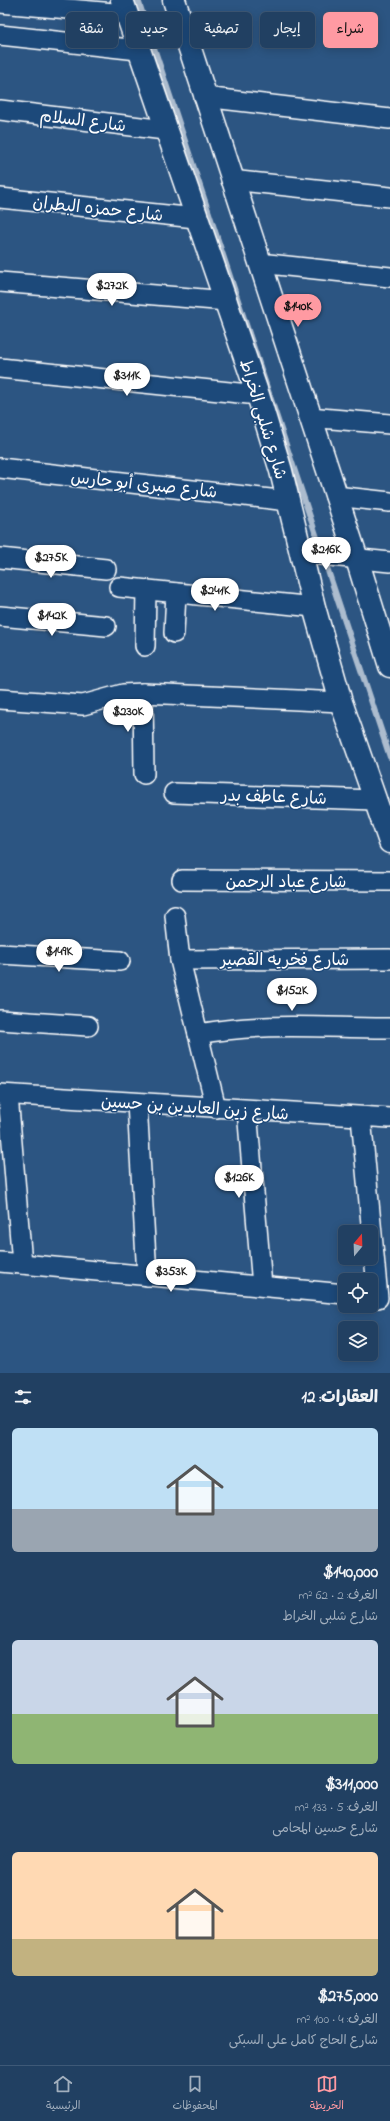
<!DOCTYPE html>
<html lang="ar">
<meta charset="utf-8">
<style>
:root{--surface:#214062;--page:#294768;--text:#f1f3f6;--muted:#a2afbe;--line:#3e5977;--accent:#ff9aa2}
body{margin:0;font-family:"Indie Flower","Playpen Sans Arabic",sans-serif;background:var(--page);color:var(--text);direction:rtl;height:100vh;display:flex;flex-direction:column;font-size:15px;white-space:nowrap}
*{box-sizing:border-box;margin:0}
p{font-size:13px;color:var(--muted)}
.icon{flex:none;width:22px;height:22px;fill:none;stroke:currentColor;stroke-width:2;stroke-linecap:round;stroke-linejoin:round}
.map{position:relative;height:1373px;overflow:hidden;direction:ltr}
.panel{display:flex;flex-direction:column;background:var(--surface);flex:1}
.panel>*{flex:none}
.guide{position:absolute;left:12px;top:12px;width:366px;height:36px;direction:rtl;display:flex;gap:8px}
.needle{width:26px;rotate:19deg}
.controls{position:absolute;left:338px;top:1225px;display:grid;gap:8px}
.controls a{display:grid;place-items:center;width:40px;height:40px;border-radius:6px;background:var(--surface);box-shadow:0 2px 10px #0003,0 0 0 1px var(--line);font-size:20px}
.price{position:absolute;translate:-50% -34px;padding:0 9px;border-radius:14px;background:#fff;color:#222;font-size:13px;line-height:26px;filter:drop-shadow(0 1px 2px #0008)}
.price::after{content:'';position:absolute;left:50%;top:24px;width:12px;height:9px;margin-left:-6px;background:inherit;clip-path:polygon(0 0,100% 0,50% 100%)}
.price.selected{background:var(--accent);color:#111}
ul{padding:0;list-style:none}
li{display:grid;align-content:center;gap:8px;height:212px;padding:0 12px}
li span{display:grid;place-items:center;height:124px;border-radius:6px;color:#555}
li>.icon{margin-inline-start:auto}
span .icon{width:72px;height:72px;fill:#fffc;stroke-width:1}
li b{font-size:17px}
h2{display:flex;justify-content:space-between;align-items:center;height:48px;padding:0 12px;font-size:17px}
.tag{padding:0 14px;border-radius:6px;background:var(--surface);box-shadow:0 2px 10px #0003,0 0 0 1px var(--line);font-size:14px;line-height:36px}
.tag.selected{background:var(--accent);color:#111}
.tab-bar{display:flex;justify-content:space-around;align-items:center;height:56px;border-top:1px solid var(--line);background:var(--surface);font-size:11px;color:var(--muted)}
.tab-bar a{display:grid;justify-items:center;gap:2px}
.tab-bar .selected{color:var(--accent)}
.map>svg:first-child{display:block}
</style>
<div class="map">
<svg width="390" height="1373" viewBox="0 0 390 1373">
<rect width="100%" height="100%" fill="#2c5582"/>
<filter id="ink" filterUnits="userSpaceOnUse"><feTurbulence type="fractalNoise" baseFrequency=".025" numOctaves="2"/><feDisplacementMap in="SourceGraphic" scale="8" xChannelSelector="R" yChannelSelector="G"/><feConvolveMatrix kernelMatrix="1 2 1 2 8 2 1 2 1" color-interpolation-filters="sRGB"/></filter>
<g filter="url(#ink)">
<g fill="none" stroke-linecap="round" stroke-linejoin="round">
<path stroke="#acbcce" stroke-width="6" d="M138,0L390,757"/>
<g stroke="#fff" stroke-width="22">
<g id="street">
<path d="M0,3L126,14"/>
<path d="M0,35L138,50"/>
<path d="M204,97L390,119"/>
<path d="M0,110L165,130"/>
<path d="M231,180L390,197"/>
<path d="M0,198L196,218"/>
<path d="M259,263L390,277"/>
<path d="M0,282L227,301"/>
<path d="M0,368L258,395"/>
<path d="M309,417L390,424"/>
<path d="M0,468L288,501"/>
<path d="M335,496L390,502"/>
<path d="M301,553L390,562"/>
<path d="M0,558L106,569"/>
<path d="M119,587L314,607"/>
<path d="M0,616L106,626"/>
<path d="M174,633L176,593"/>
<path d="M145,646L146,590"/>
<path d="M143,693L144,774"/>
<path d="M0,699L83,705L123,694L143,693L341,702"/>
<path d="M174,793L374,800"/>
<path d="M182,880L390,881"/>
<path d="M175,916L180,960L216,1108"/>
<path d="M0,954L120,961"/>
<path d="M180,960L390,959"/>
<path d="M0,1020L88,1026"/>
<path d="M198,1034C261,1022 326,1028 390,1028"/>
<path d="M0,1094L390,1118"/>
<path d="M8,1095L22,1264"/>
<path d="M137,1103L147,1276"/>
<path d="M247,1110L262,1286"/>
<path d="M361,1117L378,1298"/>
<path d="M0,1262L345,1294"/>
</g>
</g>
<g stroke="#fff" stroke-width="25">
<g id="secondary">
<path d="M122,0L258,395L281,471L314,607L341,702L390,842"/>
<path d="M174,0L357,559L390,666"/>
</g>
</g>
<use href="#street" stroke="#1f4a7a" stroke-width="19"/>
<use href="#secondary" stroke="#1f4a7a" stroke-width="22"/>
</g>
</g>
<g text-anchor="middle" stroke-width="3" stroke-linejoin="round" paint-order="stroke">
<g font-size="17" fill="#fff" stroke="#1f4a7a">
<text transform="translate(83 120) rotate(7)" y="6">شارع السلام</text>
<text transform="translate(98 208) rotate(6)" y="6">شارع حمزه البطران</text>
<text transform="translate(264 419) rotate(73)" y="6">شارع شلبى الخراط</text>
<text transform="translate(144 484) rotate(6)" y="6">شارع صبرى أبو حارس</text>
<text transform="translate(274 796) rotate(2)" y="6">شارع عاطف بدر</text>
<text x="286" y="887">شارع عباد الرحمن</text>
<text x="285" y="965">شارع فخريه القصير</text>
<text transform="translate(195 1107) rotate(4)" y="6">شارع زين العابدين بن حسين</text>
</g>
</g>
</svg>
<div class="controls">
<a><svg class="needle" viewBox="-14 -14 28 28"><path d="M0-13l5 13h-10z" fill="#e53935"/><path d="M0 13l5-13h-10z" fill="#a2afbe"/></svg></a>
<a><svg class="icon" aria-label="locate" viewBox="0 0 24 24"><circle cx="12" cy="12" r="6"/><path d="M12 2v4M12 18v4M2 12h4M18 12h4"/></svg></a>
<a><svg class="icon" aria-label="layers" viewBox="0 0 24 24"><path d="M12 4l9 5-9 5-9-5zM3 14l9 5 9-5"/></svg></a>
</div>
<b class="price" style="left:112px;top:307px">$272K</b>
<b class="price selected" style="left:298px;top:328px">$140K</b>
<b class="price" style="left:127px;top:397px">$311K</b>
<b class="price" style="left:326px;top:571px">$216K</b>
<b class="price" style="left:51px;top:579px">$275K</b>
<b class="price" style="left:215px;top:612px">$241K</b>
<b class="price" style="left:52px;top:637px">$142K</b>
<b class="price" style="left:128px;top:733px">$230K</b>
<b class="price" style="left:59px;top:973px">$149K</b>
<b class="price" style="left:292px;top:1012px">$152K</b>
<b class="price" style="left:239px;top:1199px">$126K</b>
<b class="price" style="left:171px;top:1293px">$353K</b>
<div class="guide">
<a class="tag selected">شراء</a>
<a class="tag">إيجار</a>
<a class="tag">تصفية</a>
<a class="tag">جديد</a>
<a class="tag">شقة</a>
</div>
</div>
<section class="panel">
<h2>العقارات: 12<svg class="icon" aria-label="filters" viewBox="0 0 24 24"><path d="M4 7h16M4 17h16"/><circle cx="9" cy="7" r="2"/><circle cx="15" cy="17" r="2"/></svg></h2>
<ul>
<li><span style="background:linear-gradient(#bfe0f5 65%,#9aa5b1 0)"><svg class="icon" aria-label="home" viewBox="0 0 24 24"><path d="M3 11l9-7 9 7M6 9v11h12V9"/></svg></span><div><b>$140,000</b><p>الغرف: 2 · 62 m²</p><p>شارع شلبى الخراط</p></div></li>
<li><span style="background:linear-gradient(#c9d6e8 60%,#8fb573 0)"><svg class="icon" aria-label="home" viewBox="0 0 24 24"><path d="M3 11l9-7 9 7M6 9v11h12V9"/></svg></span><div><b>$311,000</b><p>الغرف: 5 · 133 m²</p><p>شارع حسين المحامى</p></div></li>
<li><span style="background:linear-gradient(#ffd9b3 70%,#c2b280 0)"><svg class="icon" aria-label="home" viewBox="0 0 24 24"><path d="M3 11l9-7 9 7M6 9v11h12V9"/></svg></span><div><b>$275,000</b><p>الغرف: 4 · 100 m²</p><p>شارع الحاج كامل على السبكى</p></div></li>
</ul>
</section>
<nav class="tab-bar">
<a class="selected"><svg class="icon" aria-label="map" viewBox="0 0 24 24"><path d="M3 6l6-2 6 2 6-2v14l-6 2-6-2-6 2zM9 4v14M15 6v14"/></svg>الخريطة</a>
<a><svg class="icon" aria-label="saved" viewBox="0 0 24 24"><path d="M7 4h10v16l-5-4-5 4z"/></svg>المحفوظات</a>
<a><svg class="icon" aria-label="home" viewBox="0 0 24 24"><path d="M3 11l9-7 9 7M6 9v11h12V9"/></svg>الرئيسية</a>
</nav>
